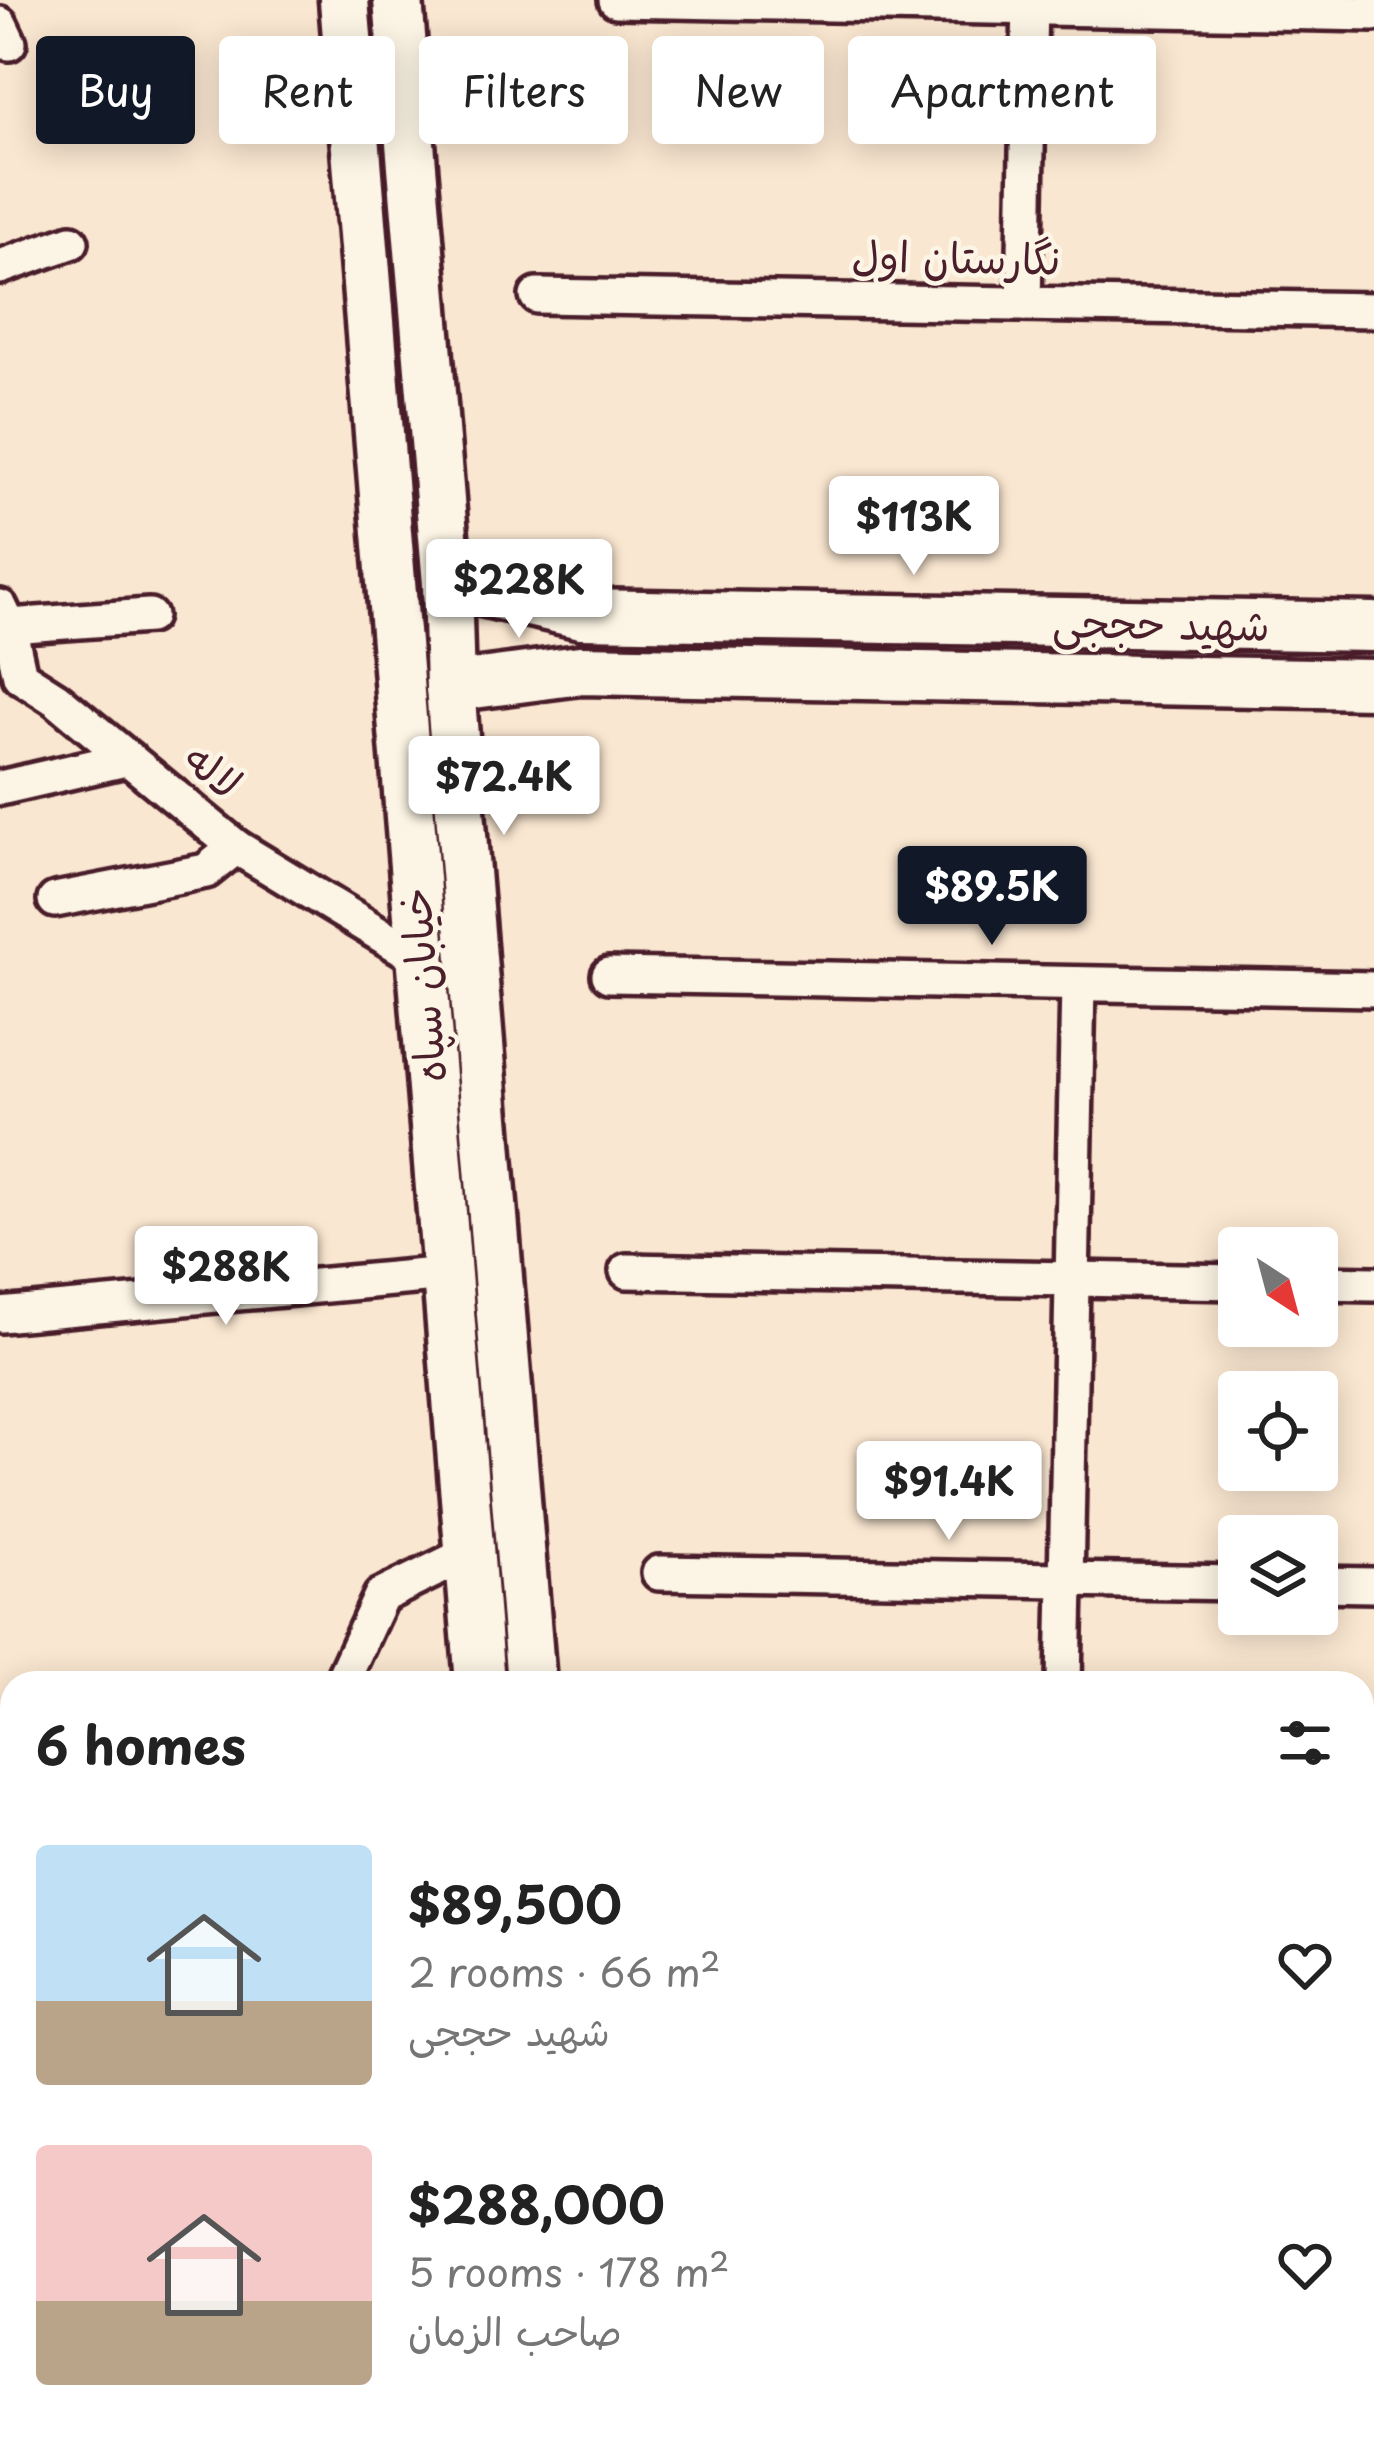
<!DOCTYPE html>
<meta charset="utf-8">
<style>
:root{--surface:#fff;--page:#f2f2f2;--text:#222;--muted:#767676;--accent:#111827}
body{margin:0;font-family:"Playpen Sans","Playpen Sans Arabic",sans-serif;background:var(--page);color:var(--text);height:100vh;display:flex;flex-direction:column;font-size:45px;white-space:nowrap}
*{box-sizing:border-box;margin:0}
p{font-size:39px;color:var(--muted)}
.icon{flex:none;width:66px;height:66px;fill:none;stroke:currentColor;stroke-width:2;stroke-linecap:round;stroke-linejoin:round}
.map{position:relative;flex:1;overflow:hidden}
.drawer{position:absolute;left:0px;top:1671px;width:1374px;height:771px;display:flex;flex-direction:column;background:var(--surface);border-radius:36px 36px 0 0;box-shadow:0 6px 30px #0003}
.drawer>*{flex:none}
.guide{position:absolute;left:36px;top:36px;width:1302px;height:108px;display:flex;gap:24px}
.needle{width:78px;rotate:144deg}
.controls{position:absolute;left:1218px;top:1227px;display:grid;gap:24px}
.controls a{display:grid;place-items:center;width:120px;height:120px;border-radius:12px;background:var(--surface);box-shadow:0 6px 30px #0003;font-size:60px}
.price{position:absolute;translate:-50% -102px;padding:0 27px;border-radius:12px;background:#fff;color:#222;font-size:39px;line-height:78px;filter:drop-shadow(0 3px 6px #0008)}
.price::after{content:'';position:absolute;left:50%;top:72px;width:36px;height:27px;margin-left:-18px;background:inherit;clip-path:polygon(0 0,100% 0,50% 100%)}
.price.selected{background:var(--accent);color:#fff}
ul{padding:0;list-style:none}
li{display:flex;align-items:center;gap:36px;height:300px;padding:0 36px}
li span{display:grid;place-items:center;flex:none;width:336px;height:240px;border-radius:12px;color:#555}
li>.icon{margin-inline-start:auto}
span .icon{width:144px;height:144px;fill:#fffc;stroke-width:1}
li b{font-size:51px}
h2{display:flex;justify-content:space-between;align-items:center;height:144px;padding:0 36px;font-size:51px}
.pill{padding:0 42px;border-radius:12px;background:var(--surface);box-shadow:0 6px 30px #0003;font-size:42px;line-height:108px}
.pill.selected{background:var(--accent);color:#fff}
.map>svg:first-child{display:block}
</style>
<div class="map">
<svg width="1374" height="2441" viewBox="0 0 1374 2441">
<rect width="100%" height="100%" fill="#fae7d1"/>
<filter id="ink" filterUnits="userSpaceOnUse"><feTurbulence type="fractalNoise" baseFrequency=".00833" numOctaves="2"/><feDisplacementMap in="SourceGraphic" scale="24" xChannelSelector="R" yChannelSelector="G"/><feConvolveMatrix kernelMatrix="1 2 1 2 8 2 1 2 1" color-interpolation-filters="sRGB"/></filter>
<g filter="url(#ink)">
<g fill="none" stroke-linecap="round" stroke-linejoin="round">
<g stroke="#4a1f2b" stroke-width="42">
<g id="street">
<path d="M616,0L1374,14"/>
<path d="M0,24L9,43"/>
<path d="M0,267L71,242"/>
<path d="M537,296L1374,310"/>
<path d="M1024,304L1030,0"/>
<path d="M0,607L9,626L20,676L56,699L236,847L421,959"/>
<path d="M9,626L149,616"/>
<path d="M0,788L126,759"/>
<path d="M55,900L206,871L236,847"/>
<path d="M609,975L1374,989"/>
<path d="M627,1271L1239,1282"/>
<path d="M1317,1283L1374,1284"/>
<path d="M0,1315L446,1274"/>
<path d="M659,1573L1239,1583"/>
<path d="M1317,1584L1374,1585"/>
<path d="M341,1683L381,1596L469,1553"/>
<path d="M1064,1683L1078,984"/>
<path d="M1362,1881H1374"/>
<path d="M1362,2191L1374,2192"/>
<path d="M0,2378L12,2369"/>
<path d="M237,2430L238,2441"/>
</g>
</g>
<g stroke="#4a1f2b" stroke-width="57">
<g id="secondary">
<path d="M344,0L480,1683"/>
<path d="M398,0L447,583L450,687L531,1683"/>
<path d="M447,583L582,614L1374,627"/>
<path d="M450,687L580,670L1374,684"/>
<path d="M539,2430V2441"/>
<path d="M592,2430L593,2441"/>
</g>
</g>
<use href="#street" stroke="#fcf5e5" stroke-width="33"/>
<use href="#secondary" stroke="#fcf5e5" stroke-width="48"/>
</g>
</g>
<g text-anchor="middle" stroke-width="9" stroke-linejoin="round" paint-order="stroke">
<g font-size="42" fill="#4a1f2b" stroke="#fcf5e5">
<text transform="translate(956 258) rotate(1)" y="15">نگارستان اول</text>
<text transform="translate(1161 624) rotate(1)" y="15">شهید حججی</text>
<text transform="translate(213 771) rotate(39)" y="15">لاله</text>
<text transform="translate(423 985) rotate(-95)" y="15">خیابان سپاه</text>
</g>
</g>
</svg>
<div class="controls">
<a><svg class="needle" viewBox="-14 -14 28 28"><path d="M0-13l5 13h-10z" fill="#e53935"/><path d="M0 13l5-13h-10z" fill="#767676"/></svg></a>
<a><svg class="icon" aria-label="locate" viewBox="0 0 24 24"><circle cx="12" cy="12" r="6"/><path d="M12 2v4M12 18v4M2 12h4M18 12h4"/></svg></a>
<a><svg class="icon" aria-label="layers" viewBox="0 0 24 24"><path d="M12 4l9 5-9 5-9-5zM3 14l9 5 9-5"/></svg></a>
</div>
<b class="price" style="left:914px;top:578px">$113K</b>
<b class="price" style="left:519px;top:641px">$228K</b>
<b class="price" style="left:504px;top:838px">$72.4K</b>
<b class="price selected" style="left:992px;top:948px">$89.5K</b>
<b class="price" style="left:226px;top:1328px">$288K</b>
<b class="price" style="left:949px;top:1543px">$91.4K</b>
<div class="guide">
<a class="pill selected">Buy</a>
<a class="pill">Rent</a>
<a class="pill">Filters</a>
<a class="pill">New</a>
<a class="pill">Apartment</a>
</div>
<section class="drawer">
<h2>6 homes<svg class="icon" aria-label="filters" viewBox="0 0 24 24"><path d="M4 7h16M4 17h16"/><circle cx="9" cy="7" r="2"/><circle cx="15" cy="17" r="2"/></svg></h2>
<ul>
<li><span style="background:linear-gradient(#bfe0f5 65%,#b9a48a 0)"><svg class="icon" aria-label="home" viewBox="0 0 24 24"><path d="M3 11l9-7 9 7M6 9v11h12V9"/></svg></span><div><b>$89,500</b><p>2 rooms · 66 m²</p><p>شهید حججی</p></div><svg class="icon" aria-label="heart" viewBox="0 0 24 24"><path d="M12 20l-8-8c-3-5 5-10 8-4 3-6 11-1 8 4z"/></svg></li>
<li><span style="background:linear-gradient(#f6c9c9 65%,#b9a48a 0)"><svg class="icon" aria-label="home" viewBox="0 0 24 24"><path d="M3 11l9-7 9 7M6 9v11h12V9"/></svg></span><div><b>$288,000</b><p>5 rooms · 178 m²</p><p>صاحب الزمان</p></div><svg class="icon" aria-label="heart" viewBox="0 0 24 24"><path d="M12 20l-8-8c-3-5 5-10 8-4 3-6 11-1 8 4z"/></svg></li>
</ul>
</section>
</div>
